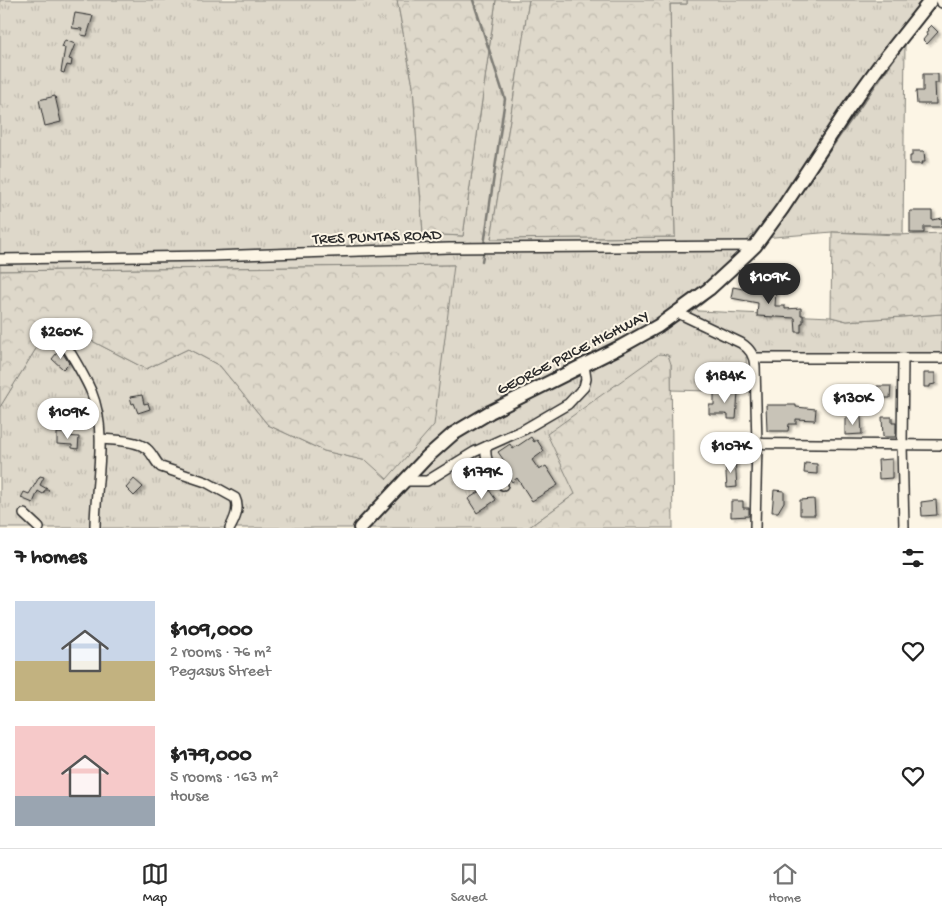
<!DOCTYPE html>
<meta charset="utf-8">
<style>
:root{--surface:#fff;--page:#f6f6f6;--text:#222;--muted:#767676;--line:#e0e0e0;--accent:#2b2b2b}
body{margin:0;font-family:"Gochi Hand",sans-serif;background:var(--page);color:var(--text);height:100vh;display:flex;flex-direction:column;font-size:19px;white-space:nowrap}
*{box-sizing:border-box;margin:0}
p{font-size:16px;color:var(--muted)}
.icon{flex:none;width:28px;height:28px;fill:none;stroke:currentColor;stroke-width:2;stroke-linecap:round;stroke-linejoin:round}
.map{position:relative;height:528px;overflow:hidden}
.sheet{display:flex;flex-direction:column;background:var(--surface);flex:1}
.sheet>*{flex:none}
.price{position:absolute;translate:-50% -42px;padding:0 11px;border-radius:18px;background:#fff;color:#222;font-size:16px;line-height:32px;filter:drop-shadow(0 1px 2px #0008)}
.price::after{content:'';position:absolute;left:50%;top:30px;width:15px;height:11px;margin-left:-8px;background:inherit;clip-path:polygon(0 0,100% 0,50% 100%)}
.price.on{background:var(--accent);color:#fff}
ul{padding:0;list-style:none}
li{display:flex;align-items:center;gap:15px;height:125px;padding:0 15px}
li span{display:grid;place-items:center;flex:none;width:140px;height:100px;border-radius:0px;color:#555}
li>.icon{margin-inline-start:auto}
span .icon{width:60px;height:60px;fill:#fffc;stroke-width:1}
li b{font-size:21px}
h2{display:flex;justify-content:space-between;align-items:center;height:60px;padding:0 15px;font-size:21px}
.menu{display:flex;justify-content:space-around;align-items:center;height:70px;border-top:1px solid var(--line);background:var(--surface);font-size:14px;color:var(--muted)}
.menu a{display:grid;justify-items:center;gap:2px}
.menu .on{color:var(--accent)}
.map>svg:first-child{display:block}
</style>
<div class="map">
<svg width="942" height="528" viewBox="0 0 942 528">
<defs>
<pattern id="grass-tufts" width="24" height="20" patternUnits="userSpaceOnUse" patternTransform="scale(1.25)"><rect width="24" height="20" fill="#ded8ca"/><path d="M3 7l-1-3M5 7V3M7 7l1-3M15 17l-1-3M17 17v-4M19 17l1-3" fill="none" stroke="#bfbaae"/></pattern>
<pattern id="forest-crowns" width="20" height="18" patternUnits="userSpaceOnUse" patternTransform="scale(1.25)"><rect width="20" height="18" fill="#ded8ca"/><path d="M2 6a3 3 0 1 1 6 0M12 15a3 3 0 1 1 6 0" fill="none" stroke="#bfbaae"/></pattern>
<filter id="shadow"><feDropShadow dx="3" dy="1.5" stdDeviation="1" flood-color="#0004"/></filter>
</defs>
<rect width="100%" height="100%" fill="#fcf5e5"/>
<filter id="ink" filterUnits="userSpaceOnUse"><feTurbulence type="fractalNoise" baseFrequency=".02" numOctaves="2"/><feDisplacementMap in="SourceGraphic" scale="10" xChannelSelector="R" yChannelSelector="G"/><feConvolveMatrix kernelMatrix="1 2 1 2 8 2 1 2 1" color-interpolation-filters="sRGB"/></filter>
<g filter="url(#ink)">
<g fill="url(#grass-tufts)" stroke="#84827a">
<path d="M0,0H397L413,86L423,234L463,236L496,0H529L491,239L675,237L670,4H687V0H925L890,42L855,89L779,202L760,226L726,265L696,291L694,304L698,311L831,317L847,321L942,314V355L746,357L748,392L671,390V364L575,494L528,528H0V407L37,347L71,330L146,369L188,349L220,366L268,425L324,451L367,461L454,265L0,271Z"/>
<path d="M905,41L903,234L832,232L763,238L834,138Z"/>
</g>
<g fill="url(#forest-crowns)" stroke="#84827a">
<path d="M397,0H496L463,236L423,234L413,86Z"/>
<path d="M529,0H687V4H670L675,237L491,239Z"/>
<path d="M832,232L897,235L942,233V314L847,321L831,317Z"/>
<path d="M454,265L434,425L387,479L367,461L324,451L268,425L220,366L188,349L146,369L71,330L37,347L0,407V271Z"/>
<path d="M659,354L668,355L671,364L673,528H528L575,494L547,434Z"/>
</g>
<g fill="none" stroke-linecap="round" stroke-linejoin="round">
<g stroke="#7d7b74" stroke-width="2.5">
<path d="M473,0L505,99L484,245"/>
<path d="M810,178L902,47"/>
<path d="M482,261L484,250"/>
<path d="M690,312L702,303L712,294"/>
<path d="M671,324L677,320"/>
</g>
</g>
<g fill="#c8c3b7" stroke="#2b2b2b" filter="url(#shadow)">
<path d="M75,13L93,16L87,36L81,35L82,29L72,28Z"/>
<path d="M931,25L938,32L927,44L923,40L927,35L926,33L928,30L927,29Z"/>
<path d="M65,40L75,44L69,59L72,60L71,66L67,65L64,73L61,72L65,48L62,47Z"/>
<path d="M923,74H938V83H935L936,104H917L916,91H923Z"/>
<path d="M55,96L61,122L45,126L39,100Z"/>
<path d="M912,151H924L925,162H921L922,164H910V156H912Z"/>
<path d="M910,211H932V220L942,218V227H924V233H910Z"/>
<path d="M733,287L758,292V290L776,291L775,306H785V309L801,308V315H803V323H801V332H796L795,318L757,316L758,303L731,298Z"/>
<path d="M60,349L69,363L63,369L52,359Z"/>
<path d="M924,373H935V384L930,385V387H924Z"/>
<path d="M877,386H891L890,398H877Z"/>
<path d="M714,391L738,392L736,419H728V415L725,414H709V405H714Z"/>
<path d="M142,395L144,404L148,403L150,409L138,413L134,403L132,404L130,397Z"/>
<path d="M766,405H796V407L816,409L815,420L796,419V424H789L788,431H767Z"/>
<path d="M861,417L862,434L845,435V418Z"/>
<path d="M882,417H892V423H896V437H883Z"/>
<path d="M57,433H65V436L79,437L78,449L72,448V445L57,444Z"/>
<path d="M531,437L534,442L537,440L544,451L532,460L539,470L546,466L558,485L532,501L517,478L512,482L507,475L512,472L498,452L510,444L513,449Z"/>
<path d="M735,459L737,487L727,488L725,460Z"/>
<path d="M892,459V478L879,479L878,460Z"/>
<path d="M805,463L817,464V474L804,473Z"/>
<path d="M40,476L44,477L40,485L49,490H45L43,494L38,491L33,503L21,498L24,492L29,494Z"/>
<path d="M134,479L143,487L134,496L126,488Z"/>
<path d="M487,487L496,500L477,513L468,499Z"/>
<path d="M774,490L784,491V502L778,512H772Z"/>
<path d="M814,499L815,515H800V500Z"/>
<path d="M936,500L937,515L922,516L921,502Z"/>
<path d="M731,501H743V508H749V516L731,517Z"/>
</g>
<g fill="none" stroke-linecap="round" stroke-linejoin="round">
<g stroke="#2b2b2b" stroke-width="12">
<g id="minor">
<path d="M941,0L942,3"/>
<path d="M0,259L213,256L449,248L755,246"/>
<path d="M676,312L741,343C750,349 754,355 755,366L757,444L755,528"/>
<path d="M65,344C74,359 84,375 91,391C109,435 95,482 95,528"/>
<path d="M754,358H942"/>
<path d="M903,358L902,445L904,528"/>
<path d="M101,439C113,440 138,440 147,449C153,454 155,462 161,467L206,482L235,498C240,508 235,519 230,528"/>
<path d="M713,443L942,445"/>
<path d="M486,447C484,463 494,472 503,485"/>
<path d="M403,481H427L474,452L525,429L568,404L584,387L586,379L584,365"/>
<path d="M24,514L39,528"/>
</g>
</g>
<g stroke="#2b2b2b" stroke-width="16">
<path id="highway" d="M360,528L427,457L453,434L490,412L622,346L658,326L709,289L735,265L755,246L782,209L848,109L879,66L931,0"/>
</g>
<use href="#minor" stroke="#fcf5e5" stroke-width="9"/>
<use href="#highway" stroke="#fcf5e5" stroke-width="12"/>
</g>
</g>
<g text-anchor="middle" stroke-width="4" stroke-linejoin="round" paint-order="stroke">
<g font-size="16" fill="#2b2b2b" stroke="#fcf5e5">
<text transform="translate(377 235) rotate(-2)" y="6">TRES PUNTAS ROAD</text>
<text transform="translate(572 351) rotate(-27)" y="6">GEORGE PRICE HIGHWAY</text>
</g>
</g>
</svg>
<b class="price on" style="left:769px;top:305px">$109K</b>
<b class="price" style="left:61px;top:360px">$260K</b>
<b class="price" style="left:725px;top:404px">$184K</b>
<b class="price" style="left:853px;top:426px">$130K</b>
<b class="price" style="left:68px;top:440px">$109K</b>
<b class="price" style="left:731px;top:474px">$107K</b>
<b class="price" style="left:482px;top:500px">$179K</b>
</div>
<section class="sheet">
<h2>7 homes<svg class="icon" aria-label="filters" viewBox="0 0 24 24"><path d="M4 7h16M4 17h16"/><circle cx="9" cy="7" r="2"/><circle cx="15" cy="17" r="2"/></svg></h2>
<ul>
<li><span style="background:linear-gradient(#c9d6e8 60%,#c2b280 0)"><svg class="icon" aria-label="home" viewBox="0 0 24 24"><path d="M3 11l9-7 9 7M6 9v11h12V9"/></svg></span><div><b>$109,000</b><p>2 rooms · 76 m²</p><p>Pegasus Street</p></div><svg class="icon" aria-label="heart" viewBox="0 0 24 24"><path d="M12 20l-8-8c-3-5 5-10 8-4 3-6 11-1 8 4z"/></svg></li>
<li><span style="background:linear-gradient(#f6c9c9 70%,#9aa5b1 0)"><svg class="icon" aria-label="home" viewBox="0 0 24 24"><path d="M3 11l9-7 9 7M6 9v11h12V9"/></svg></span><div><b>$179,000</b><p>5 rooms · 163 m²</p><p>House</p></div><svg class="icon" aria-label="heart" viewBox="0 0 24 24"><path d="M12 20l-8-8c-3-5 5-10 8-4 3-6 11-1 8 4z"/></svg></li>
</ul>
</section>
<nav class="menu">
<a class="on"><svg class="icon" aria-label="map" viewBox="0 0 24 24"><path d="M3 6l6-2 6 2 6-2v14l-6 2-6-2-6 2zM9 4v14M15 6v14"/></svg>Map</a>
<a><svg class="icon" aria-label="saved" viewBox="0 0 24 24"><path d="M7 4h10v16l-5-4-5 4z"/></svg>Saved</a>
<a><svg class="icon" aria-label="home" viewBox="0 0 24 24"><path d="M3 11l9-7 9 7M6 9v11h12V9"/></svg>Home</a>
</nav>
